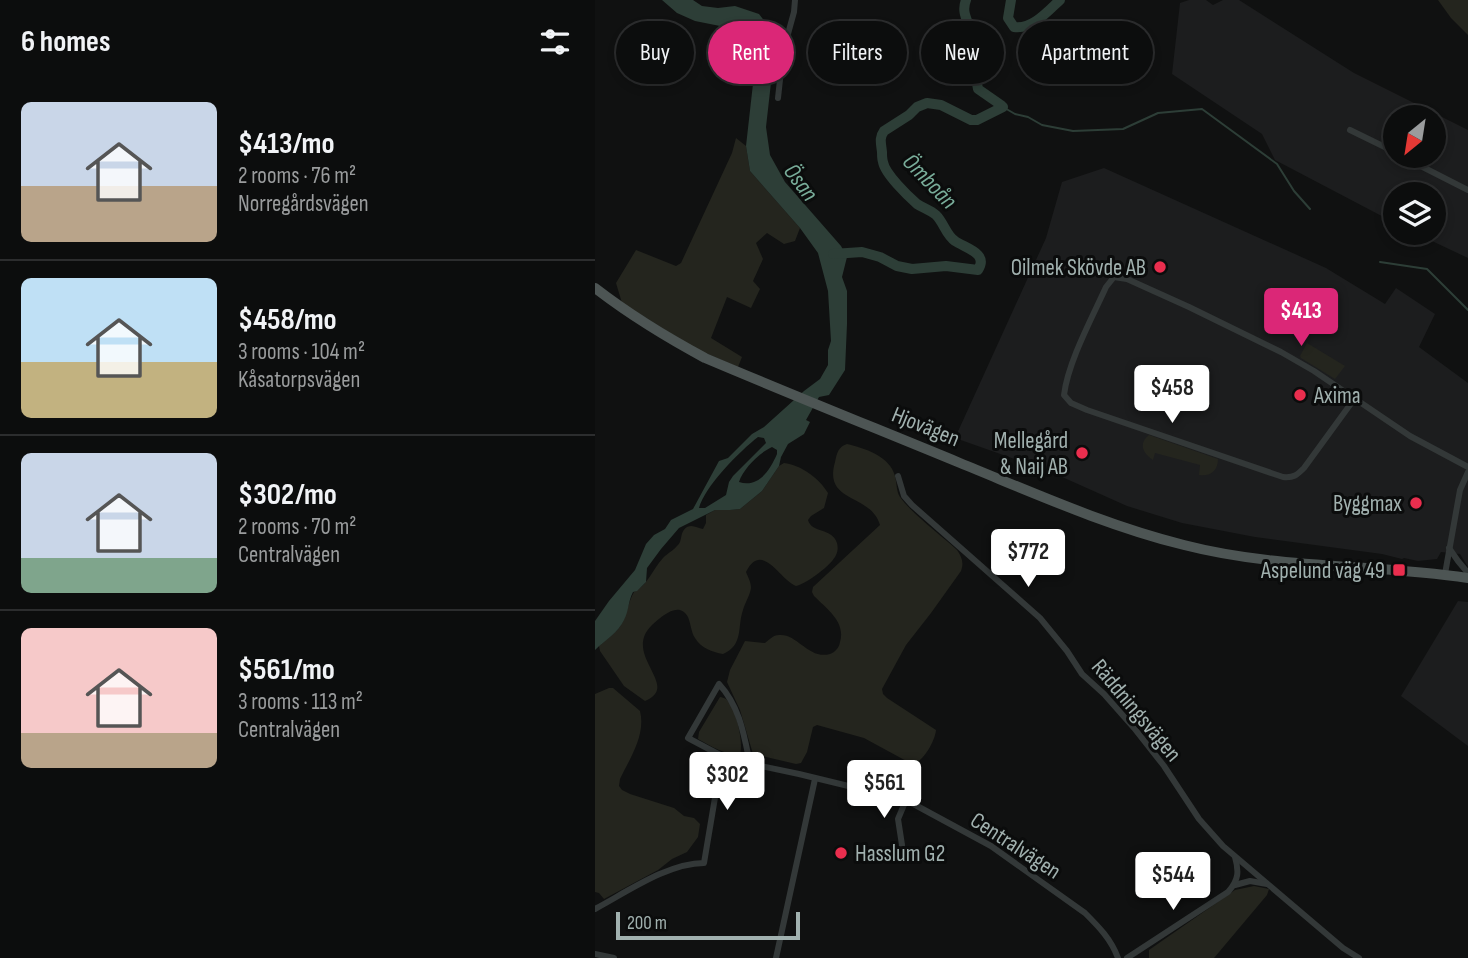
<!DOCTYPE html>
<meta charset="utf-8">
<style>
:root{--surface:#0c0d0d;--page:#1a1b1b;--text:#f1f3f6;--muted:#9a9c9d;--line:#2c2d2e;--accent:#db2777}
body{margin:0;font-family:"Sofia Sans Condensed",sans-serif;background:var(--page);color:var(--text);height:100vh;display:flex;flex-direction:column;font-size:26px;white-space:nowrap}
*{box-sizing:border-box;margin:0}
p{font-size:23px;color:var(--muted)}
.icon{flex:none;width:38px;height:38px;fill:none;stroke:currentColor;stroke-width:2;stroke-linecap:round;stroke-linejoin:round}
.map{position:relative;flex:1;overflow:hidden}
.panel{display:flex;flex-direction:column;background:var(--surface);width:595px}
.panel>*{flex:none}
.hud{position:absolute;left:21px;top:21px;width:665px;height:63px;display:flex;gap:14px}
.needle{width:46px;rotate:210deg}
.fabs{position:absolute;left:788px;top:105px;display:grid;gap:14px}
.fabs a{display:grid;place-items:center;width:63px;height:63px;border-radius:50%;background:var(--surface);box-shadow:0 4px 10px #0003,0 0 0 2px var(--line);font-size:35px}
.scale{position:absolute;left:21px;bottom:18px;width:184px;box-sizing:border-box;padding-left:7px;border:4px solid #a1b1af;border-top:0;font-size:19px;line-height:24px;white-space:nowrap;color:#a1b1af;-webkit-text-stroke:5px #0b0c0c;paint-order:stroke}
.price{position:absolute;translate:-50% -60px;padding:0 16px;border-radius:7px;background:#fff;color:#222;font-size:23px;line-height:46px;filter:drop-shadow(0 2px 4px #0008)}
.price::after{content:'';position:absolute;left:50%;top:42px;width:21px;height:16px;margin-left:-10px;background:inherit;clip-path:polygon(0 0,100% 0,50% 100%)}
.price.selected{background:var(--accent);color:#fff}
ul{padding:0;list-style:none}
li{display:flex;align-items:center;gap:21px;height:175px;padding:0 21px}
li+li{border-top:2px solid var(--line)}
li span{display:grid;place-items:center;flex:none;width:196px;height:140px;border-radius:10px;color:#555}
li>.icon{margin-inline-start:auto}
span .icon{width:84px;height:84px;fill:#fffc;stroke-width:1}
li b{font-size:30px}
h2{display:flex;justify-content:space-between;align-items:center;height:84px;padding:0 21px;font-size:30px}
.pill{padding:0 24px;border-radius:32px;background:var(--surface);box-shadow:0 4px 10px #0003,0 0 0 2px var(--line);font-size:24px;line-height:63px}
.pill.selected{background:var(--accent);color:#fff}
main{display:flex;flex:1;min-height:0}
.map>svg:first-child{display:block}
</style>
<main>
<section class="panel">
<h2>6 homes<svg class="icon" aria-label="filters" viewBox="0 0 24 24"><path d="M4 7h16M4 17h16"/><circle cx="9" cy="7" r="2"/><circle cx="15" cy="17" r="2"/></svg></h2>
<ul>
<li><span style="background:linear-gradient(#c9d6e8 60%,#b9a48a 0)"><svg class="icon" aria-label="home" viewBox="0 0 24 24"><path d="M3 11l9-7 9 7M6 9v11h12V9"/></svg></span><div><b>$413/mo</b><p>2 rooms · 76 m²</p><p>Norregårdsvägen</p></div></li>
<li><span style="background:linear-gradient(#bfe0f5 60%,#c2b280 0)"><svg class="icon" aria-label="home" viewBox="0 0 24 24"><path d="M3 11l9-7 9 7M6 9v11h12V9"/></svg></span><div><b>$458/mo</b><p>3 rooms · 104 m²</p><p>Kåsatorpsvägen</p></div></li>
<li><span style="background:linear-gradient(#c9d6e8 75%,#7fa58c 0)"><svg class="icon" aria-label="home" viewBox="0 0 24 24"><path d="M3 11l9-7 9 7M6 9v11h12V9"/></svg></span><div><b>$302/mo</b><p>2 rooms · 70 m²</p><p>Centralvägen</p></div></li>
<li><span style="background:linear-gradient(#f6c9c9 75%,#b9a48a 0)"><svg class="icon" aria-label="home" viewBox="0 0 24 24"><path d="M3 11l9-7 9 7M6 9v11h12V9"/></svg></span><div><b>$561/mo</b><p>3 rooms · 113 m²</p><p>Centralvägen</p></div></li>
</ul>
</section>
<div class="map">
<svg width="873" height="958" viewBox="0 0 873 958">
<rect width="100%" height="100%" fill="#101111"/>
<g fill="#1c1d1e" fill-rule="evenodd">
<path d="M594,0H611L618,5L628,0H644L759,73L873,130V258L820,233H838V194H800V223L680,160L667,134L577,74L585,3ZM800,117H838V156H800Z"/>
<path d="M509,168L731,268L790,304L801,288L840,314L824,347L873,383V567L865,554L846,552L842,559L823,561L809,558L807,559L787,554L660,537L587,523L532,506L456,472L360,438L451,238L467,182Z"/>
<path d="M863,601L873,602V746L806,696Z"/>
</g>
<g fill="#24251e">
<path d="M843,0H873V35L856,18Z"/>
<path d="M141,138L151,146L155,171L205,228L200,241L189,244L172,233L161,243L168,259L158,281L165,289L156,308L132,297L116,338L147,357L143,367L101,349L27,303L21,283L41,250L81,266L86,263L137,153Z"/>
<path d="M712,343L750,366L740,379L706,358L705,356Z"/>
<path d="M554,435L623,459C623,470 616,477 604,475L605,465L560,453L558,460C548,453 543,444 554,435Z"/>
<path d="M252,444C269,448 295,456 300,476C302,483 301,491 305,497C316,513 347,536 362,550C367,557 369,563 366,571L336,613L311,645L287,689L288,694L292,698L341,730C340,741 330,758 320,764L315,763L269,738L222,725L218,727L212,752L206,763L201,764L158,754L145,710L132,682L135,670L150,641L170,643C174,640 178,635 184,635C202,633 214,660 235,654C240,652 244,648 245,642C251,622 232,609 219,596L217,592L218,587L285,525C276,493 228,504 240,462C242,453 243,447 252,444Z"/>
<path d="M189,463C206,465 224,478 233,493L229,508L216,516L213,520C217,534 237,527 242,543C243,547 243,551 241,555C237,565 211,584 201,586C185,580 167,540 151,572C153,577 156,582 156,588C155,595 150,603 148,610C142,627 149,645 128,654C117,652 106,648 100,638C96,632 96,624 93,617C84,600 66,617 57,625C26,655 87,686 50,701L29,686L5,651L4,646C11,640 21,633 26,625C32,615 33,602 39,592C52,586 58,569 68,558C73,553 82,548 85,542C87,536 86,531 92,527C98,524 102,528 108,529L111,523V515L120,510H135L145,509L167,491L184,466Z"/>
<path d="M14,688H18L45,711C51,735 35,758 25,779L24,786L27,790L35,794L79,808L89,816L99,818L105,824L103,837L92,852L77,859L63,870L9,899L4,893L0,892V694Z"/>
<path d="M125,697C127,697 129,698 131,699C141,706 149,744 145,755C130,755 116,746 103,739L104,732Z"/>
<path d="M659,886L674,889L672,895L619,958H554V950L640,890Z"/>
</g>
<path fill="#2d3e37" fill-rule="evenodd" d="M67,0H98L107,6L123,8L140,6L164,14L178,32V65L171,127L175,155L190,182L246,246L252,257L247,277L252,291V324L250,370L234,395L224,397L211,420L215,422L209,434L193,444L186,457L184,466L167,491L145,509L135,510H120L84,528L66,549L52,568L51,582L42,591L38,592C33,601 34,611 29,620C24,632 9,641 0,650V621L14,601L40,570L51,544L59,535L70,529L76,520L98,509L124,461L133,458L157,434L169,427L209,391L225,379L233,365V350L236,341L233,291L223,253L205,228L155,171L151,146L161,57L156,40L145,30L100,21L82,13ZM163,437L169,438L171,443L138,476L134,482L131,495L110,508H104C110,486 145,451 163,437ZM177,447L182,450V454C175,470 164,488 144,482C148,469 164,453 177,447Z"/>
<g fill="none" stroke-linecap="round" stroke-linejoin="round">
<g stroke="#2d3e37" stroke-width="2">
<path d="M408,107L420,114L433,117L447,125L478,131L528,129L563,113L607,109L682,164L699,191L715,209"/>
<path d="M785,262L832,269L873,310"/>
</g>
<g stroke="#2d3e37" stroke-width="10">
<path d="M416,0L413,18L419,27C437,30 453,11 465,0"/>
<path d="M238,254L267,252L285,257L302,266L317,269L351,266L383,270C394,253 370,248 360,241C351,235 349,223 341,215C335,210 328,208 322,204C313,196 290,174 288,162C287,159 287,155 287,152C286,143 284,138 289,131L314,115L322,107L332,103L346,105L376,120H382L408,107L406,105L383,89C379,71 381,51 376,32C373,20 366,13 371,0"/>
</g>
<g stroke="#333838" stroke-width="6">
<path d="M183,98L188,52L199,12L200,0"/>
<path d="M755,130L800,152"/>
<path d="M806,156L873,190"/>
<path d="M760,398L709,468C702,475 699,478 688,477L492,410L476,403L469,395C473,362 497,318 511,287L519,277L532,279L594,307L686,352L719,371L815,436L873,467"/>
<path d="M303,476L309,496L317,505L445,618L472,651L487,674L509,694L539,728L569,766L604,819L628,846L748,948L764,958"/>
<path d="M854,548L863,561L873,573"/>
<path d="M850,574L865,490L873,472"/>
<path d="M155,764C149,735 145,707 124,684L93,738L127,756L142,761L204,774L311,800L396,846L490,913C504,927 516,939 523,958"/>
<path d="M305,859L307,845L303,819L311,800"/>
<path d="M640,885L655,881L672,884"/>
<path d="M0,909C32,892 73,863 109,863L127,756"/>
<path d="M0,954L19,958"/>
<path d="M181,958L220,779"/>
<path d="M532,958L633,892C644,880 644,871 640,857"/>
</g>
<path stroke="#4d5554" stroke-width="10" d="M0,288C35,315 71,337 110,358C195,394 280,428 365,463C439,493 512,526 589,545C682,569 779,564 873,578"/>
</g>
<g fill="#ea2e4e" stroke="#0b0c0c" stroke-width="2.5">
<circle cx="565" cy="267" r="7"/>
<circle cx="705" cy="395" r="7"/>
<circle cx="487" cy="453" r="7"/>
<circle cx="821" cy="503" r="7"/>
<rect x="797" y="563" width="14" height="14" rx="3.5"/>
<circle cx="246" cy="853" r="7"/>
</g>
<g text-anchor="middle" stroke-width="6" stroke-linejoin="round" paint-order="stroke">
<g font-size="23" fill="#a1b1af" stroke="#0b0c0c" text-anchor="end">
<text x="551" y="275">Oilmek Skövde AB</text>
<text x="719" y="403" text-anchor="start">Axima</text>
<text x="473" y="448">Mellegård<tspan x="473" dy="26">&amp; Naij AB</tspan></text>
<text x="807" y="511">Byggmax</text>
<text x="790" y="578">Aspelund väg 49</text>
<text x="260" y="861" text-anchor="start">Hasslum G2</text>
</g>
<g font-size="23" fill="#a1b1af" stroke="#0b0c0c">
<text transform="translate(331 426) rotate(22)" y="8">Hjovägen</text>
<text transform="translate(542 710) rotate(50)" y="8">Räddningsvägen</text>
<text transform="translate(421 845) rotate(33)" y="8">Centralvägen</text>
</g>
<g font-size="24" font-style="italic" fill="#78ac99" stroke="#0b0c0c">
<text transform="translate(335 181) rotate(46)" y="8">Ömboån</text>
<text transform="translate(206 182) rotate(53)" y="8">Ösan</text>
</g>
</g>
</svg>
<div class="fabs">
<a><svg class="needle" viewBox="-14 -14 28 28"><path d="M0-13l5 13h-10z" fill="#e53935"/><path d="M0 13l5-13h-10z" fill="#9a9c9d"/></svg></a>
<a><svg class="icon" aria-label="layers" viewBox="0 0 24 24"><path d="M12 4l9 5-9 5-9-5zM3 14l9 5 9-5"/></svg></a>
</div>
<div class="scale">200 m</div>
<b class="price selected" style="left:706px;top:348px">$413</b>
<b class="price" style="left:577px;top:425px">$458</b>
<b class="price" style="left:433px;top:589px">$772</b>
<b class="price" style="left:132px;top:812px">$302</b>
<b class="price" style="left:289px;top:820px">$561</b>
<b class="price" style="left:578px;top:912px">$544</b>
<div class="hud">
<a class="pill">Buy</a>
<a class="pill selected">Rent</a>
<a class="pill">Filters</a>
<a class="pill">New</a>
<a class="pill">Apartment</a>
</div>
</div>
</main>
